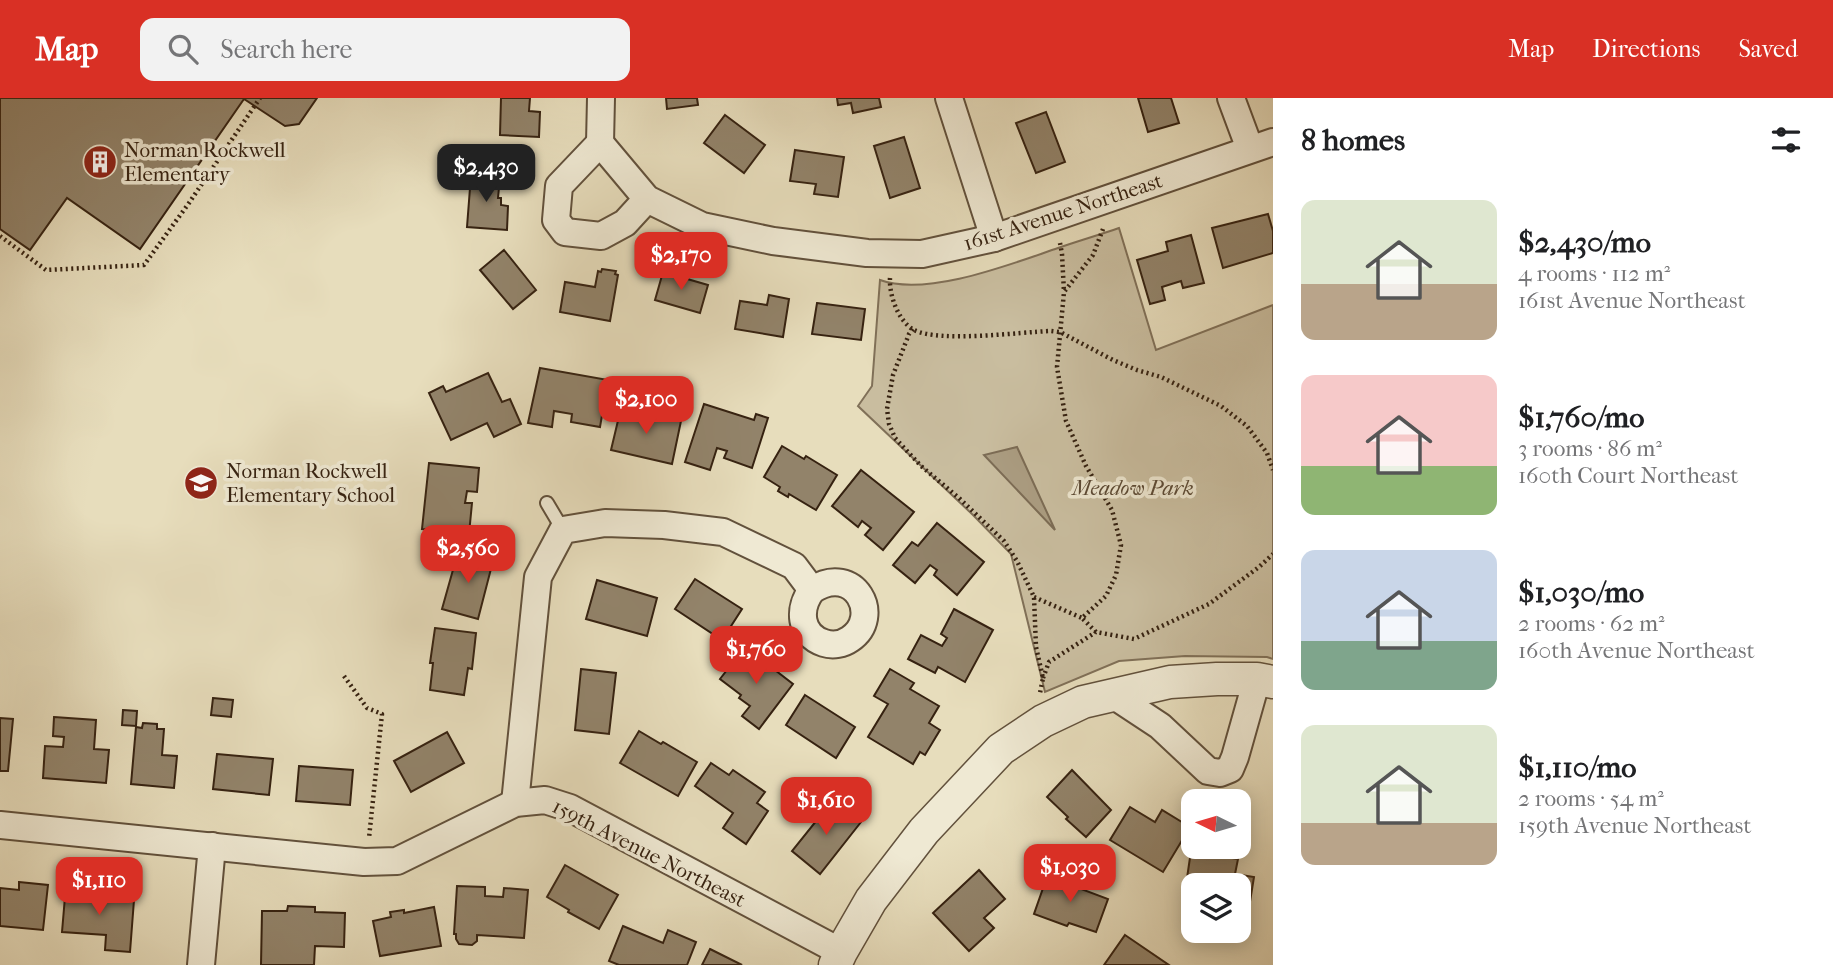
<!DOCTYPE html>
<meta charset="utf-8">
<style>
:root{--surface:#fff;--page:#f2f2f2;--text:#202124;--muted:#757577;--accent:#d93025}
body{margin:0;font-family:"IM FELL French Canon",serif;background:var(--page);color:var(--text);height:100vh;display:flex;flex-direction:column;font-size:26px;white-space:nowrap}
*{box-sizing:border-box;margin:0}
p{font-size:23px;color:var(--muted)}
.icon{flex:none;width:38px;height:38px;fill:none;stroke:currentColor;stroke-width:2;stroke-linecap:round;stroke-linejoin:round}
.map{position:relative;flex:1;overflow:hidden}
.side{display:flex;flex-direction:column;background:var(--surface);width:560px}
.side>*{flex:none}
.needle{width:46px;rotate:275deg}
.fabs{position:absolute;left:1181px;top:691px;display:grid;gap:14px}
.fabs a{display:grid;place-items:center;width:70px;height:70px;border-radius:14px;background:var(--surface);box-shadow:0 4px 18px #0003;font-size:35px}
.price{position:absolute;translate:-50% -60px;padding:0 16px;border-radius:14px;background:var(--accent);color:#fff;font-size:23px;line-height:46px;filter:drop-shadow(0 2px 4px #0008)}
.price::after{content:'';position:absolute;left:50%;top:42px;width:21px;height:16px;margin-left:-10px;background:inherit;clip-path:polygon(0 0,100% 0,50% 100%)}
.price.active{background:#222;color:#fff}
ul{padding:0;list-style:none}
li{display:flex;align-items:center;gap:21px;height:175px;padding:0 28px}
li span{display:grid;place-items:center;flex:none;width:196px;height:140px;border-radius:14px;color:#555}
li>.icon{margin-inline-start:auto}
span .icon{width:84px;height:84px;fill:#fffc;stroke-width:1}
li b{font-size:30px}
h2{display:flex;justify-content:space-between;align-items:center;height:84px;padding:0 28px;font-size:30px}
header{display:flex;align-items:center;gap:42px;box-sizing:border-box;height:98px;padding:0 35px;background:var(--accent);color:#fff}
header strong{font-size:33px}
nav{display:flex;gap:38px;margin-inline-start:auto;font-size:24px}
.search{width:490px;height:63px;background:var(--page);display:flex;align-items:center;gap:18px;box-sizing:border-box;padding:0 24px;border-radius:14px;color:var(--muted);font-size:26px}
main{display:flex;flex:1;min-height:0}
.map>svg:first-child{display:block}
</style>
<header>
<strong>Map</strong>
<div class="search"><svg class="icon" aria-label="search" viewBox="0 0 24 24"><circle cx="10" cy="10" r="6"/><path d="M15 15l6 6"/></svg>Search here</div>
<nav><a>Map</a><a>Directions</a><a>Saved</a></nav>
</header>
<main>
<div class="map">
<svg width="1273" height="867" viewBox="0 0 1273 867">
<rect width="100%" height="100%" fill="#e7ddbc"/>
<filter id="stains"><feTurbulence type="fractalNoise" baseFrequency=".00286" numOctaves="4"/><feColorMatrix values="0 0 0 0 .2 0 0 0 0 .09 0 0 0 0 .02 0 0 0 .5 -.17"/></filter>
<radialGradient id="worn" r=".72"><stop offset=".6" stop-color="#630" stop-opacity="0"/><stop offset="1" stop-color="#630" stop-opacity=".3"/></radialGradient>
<path fill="#c9bd9f" stroke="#807058" stroke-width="2" d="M1119,130L1156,252L1273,207V561L1267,559L1185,558L1119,563L1045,594L1011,456L973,417L858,308L872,288L880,182C927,199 1011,166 1058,150C1078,143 1099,137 1119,130Z"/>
<path fill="#ab9d82" stroke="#7c6c55" stroke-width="2" d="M1017,349L1055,432L984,357Z"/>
<g fill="#92836a" stroke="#362211" stroke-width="2">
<path d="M0,0H317L299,26L285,28L244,1L140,151L67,100L30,152L0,131Z"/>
<path d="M501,0H530L529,13L540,14L539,39L500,37Z"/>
<path d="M666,0H697L698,7L667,11Z"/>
<path d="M837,0H879L881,9L853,15L851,5L838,7Z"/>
<path d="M1138,0H1171L1179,25L1148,34Z"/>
<path d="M1046,14L1065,64L1036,75L1016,25Z"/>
<path d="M725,17L765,47L744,75L704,45Z"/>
<path d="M904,39L920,90L890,100L874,48Z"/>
<path d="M795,52L844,59L838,99L814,96L816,86L790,83Z"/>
<path d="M471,77L500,79L498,100H501V107L508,108L507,132L467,129Z"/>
<path d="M1268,116L1273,133V155L1223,170L1212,130Z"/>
<path d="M1191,137L1204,185L1183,190L1181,183L1162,189L1165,202L1150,206L1137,162L1168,153L1166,144Z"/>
<path d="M504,152L536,192L513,211L480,172Z"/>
<path d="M602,171L616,173L615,176L618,177L610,223L560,214L565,184L595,189L598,173L601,174Z"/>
<path d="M663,174L708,187L700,215L655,202Z"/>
<path d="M769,197L789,201L783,239L735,231L740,203L767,207Z"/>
<path d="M817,205L865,211L861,242L812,236Z"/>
<path d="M540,270L608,282L600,329L571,324L572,316L554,313L552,329L528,325Z"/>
<path d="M488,275L502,304L510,301L521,326L494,339L487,325L451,342L429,295L443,288L446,294Z"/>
<path d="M704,306L754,322L756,316L768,320L752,370L724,360L727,353L717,350L710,372L685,364Z"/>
<path d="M621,310L681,323L672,366L611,352Z"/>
<path d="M782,348L804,361L806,358L837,377L816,412L789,396L788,399L778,393L780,389L764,379Z"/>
<path d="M429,365L479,370L477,394L467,393L465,405H472L469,436L422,431Z"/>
<path d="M861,372L914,414L883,452L865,437L871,430L862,423L858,429L832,408Z"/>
<path d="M937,425L984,464L957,497L934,477L937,472L930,467L915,485L893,467L912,444L918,448Z"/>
<path d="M458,454L493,463L478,521L442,511Z"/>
<path d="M695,481L742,511L722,542L675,511Z"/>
<path d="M597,482L657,500L647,538L586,521Z"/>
<path d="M954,511L993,532L965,584L938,569L935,575L908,561L921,537L942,548L947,540L941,536Z"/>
<path d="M435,530L476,535L472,571L468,570L464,597L430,592L433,565H430Z"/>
<path d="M745,549L793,586L759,631L742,618L750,608L739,600L741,597L720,581Z"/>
<path d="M581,571L616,575L609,636L575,632Z"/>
<path d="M890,571L914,585L910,591L939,608L929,625L940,632L925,657L920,654L913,666L868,639L888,606L874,598Z"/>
<path d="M805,597L855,629L836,660L786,627Z"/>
<path d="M213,600L233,602L231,619L211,617Z"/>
<path d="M123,612L137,613L136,628L122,627Z"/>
<path d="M54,619L96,622L94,651L109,652L106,685L43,680L45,648L63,649L64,639L53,638Z"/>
<path d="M0,620L13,621L8,673H0Z"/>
<path d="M143,625L157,626V631H164L162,657L177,658L174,690L131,686L136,629L142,630Z"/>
<path d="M639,633L661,646L663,644L697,664L678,698L620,665Z"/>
<path d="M447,634L464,665L411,694L394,663Z"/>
<path d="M217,656L273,661L269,697L213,691Z"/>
<path d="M711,665L729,677L733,672L765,694L757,705L768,713L746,746L723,730L733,715L695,688Z"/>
<path d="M299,668L353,672L350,707L296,703Z"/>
<path d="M1072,672L1111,712L1086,739L1066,721L1068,719L1047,699Z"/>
<path d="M833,702L861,724L820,776L792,753Z"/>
<path d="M1130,709L1155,724L1162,712L1190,729L1163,774L1110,742Z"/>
<path d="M1191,753L1238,761L1235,776L1254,779L1248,816L1239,815V788H1197L1198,782L1187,780Z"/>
<path d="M565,767L618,797L599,831L568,814L569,812L547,799Z"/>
<path d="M979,772L1005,801L984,820L994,830L969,853L933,815Z"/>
<path d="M1048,776L1082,788L1081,791L1108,801L1096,834L1069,825L1067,828L1034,816Z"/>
<path d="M19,784L48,787L43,832L0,828V790L19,792Z"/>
<path d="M66,787L95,789L94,799L134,802L130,854L105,852L106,837L62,834Z"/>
<path d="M457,788L485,789V798L503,799L504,790L528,792L524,840L477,837V843L472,847L459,846L456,841V836H454Z"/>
<path d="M288,808L315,809V814L345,815L344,849L315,848L314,867H261L262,813H287Z"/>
<path d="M434,809L441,848L380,858L373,823L391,819L390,814L404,812V815Z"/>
<path d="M623,828L663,845L668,832L696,844L687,867H619L609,863Z"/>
<path d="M1125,837L1169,867H1104Z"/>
<path d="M710,851L742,867H702Z"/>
</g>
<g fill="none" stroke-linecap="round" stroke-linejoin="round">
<g stroke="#62513c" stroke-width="16">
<path id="service" d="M547,405L563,432"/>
</g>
<g stroke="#62513c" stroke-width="30">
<g id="minor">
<path d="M949,0L994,140"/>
<path d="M1231,0L1250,51"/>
<path d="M600,45L647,101L702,128L773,143L867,155L922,156L994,140L1273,44"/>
<path d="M600,45L559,88L556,122L565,134L601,138L625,125L647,101"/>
<path d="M600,45L601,0"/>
<path d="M1113,597L1160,628L1208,673L1220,675L1230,671L1235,659L1257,581"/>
<path d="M515,705L538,479L563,432L605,425L664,427L723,434L794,468L812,492C798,510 799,537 824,545C833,548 843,546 850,541C883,519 855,464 812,492"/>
<path d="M0,727L364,764L397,763L515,705L545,702L570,710L841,854"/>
<path d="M201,867L212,748"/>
</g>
</g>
<g stroke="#62513c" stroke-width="35">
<path id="tertiary" d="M835,867L841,854L871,802L924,733L1001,651L1043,623L1083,604L1170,584L1217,581H1257L1273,584"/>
</g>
<g stroke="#362211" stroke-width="4.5" stroke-dasharray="2 3.5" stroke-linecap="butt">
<path d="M1103,131L1093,157L1064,194L1057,269L1066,323L1086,368L1112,412L1121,447L1116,477L1106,498L1082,520L1096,534L1134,541L1209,506L1259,469L1273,456"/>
<path d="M0,138L46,172L144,167L189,105L260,0"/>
<path d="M1060,145L1062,156L1064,194"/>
<path d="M890,180C889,197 898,223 914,232C940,245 1020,234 1051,233L1060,234L1113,262L1137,272L1161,279L1221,308L1247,328L1267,355L1273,372"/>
<path d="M913,231L909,236L893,277L887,311L889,326L895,340L921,368L959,400L1004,443L1017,463L1034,499L1036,549L1043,580L1040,595"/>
<path d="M1034,499L1082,520"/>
<path d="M344,578L367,610L382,616L369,740"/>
<path d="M1043,580L1049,564L1096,534"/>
</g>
<use href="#service" stroke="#efe9d3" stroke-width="12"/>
<use href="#minor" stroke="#efe9d3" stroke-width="26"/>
<use href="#tertiary" stroke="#efe9d3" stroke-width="32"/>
</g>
<defs>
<g id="building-disc" transform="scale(1.75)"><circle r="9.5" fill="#8f2418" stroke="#efe9d3"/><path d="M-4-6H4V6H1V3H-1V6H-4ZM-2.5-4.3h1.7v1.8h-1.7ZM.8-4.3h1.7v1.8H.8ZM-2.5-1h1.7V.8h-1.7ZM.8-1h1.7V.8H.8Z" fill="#fff"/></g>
<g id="school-disc" transform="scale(1.75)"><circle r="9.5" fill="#8f2418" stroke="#efe9d3"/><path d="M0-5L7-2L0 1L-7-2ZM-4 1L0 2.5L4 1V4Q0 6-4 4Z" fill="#fff"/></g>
</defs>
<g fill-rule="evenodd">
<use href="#building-disc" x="100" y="64"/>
<use href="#school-disc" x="201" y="385"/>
</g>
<g text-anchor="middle" stroke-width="7" stroke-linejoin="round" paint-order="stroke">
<g font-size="21" fill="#362211" stroke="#efe9d3" text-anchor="start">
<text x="124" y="59">Norman Rockwell<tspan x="124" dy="24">Elementary</tspan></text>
<text x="226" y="380">Norman Rockwell<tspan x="226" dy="24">Elementary School</tspan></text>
</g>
<g font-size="21" fill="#362211" stroke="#efe9d3">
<text transform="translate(1063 114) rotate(-18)" y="7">161st Avenue Northeast</text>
<text transform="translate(649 755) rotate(27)" y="7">159th Avenue Northeast</text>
</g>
<g font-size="21" font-style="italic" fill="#5b4934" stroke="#efe9d3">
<text x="1133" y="397">Meadow Park</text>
</g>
</g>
<rect width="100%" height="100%" filter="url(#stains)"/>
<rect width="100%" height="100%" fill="url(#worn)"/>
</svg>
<div class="fabs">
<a><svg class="needle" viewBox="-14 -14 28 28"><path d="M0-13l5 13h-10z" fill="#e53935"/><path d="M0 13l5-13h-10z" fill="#757577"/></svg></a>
<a><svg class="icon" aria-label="layers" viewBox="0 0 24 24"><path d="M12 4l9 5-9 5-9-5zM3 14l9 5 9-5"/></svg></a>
</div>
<b class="price active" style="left:486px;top:106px">$2,430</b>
<b class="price" style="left:681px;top:194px">$2,170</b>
<b class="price" style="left:646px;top:338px">$2,100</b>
<b class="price" style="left:468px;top:487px">$2,560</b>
<b class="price" style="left:756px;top:588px">$1,760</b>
<b class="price" style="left:826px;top:739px">$1,610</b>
<b class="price" style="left:1070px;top:806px">$1,030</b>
<b class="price" style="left:99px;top:819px">$1,110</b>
</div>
<section class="side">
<h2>8 homes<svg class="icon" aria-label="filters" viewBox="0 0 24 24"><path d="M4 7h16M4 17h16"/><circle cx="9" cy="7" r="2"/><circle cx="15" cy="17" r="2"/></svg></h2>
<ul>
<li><span style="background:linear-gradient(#dfe7d0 60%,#b9a48a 0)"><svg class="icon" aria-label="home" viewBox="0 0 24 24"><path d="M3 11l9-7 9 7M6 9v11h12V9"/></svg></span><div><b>$2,430/mo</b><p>4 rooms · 112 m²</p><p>161st Avenue Northeast</p></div></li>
<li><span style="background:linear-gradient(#f6c9c9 65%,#8fb573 0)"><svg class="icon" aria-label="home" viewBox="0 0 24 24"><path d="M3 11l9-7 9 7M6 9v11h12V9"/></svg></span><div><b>$1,760/mo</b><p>3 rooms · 86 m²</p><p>160th Court Northeast</p></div></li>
<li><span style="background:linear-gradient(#c9d6e8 65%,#7fa58c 0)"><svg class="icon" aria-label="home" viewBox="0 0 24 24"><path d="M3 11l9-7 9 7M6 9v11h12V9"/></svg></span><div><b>$1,030/mo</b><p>2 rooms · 62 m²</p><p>160th Avenue Northeast</p></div></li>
<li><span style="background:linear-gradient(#dfe7d0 70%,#b9a48a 0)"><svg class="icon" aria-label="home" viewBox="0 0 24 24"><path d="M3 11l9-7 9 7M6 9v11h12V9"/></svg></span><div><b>$1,110/mo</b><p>2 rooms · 54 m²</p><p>159th Avenue Northeast</p></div></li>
</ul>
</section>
</main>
